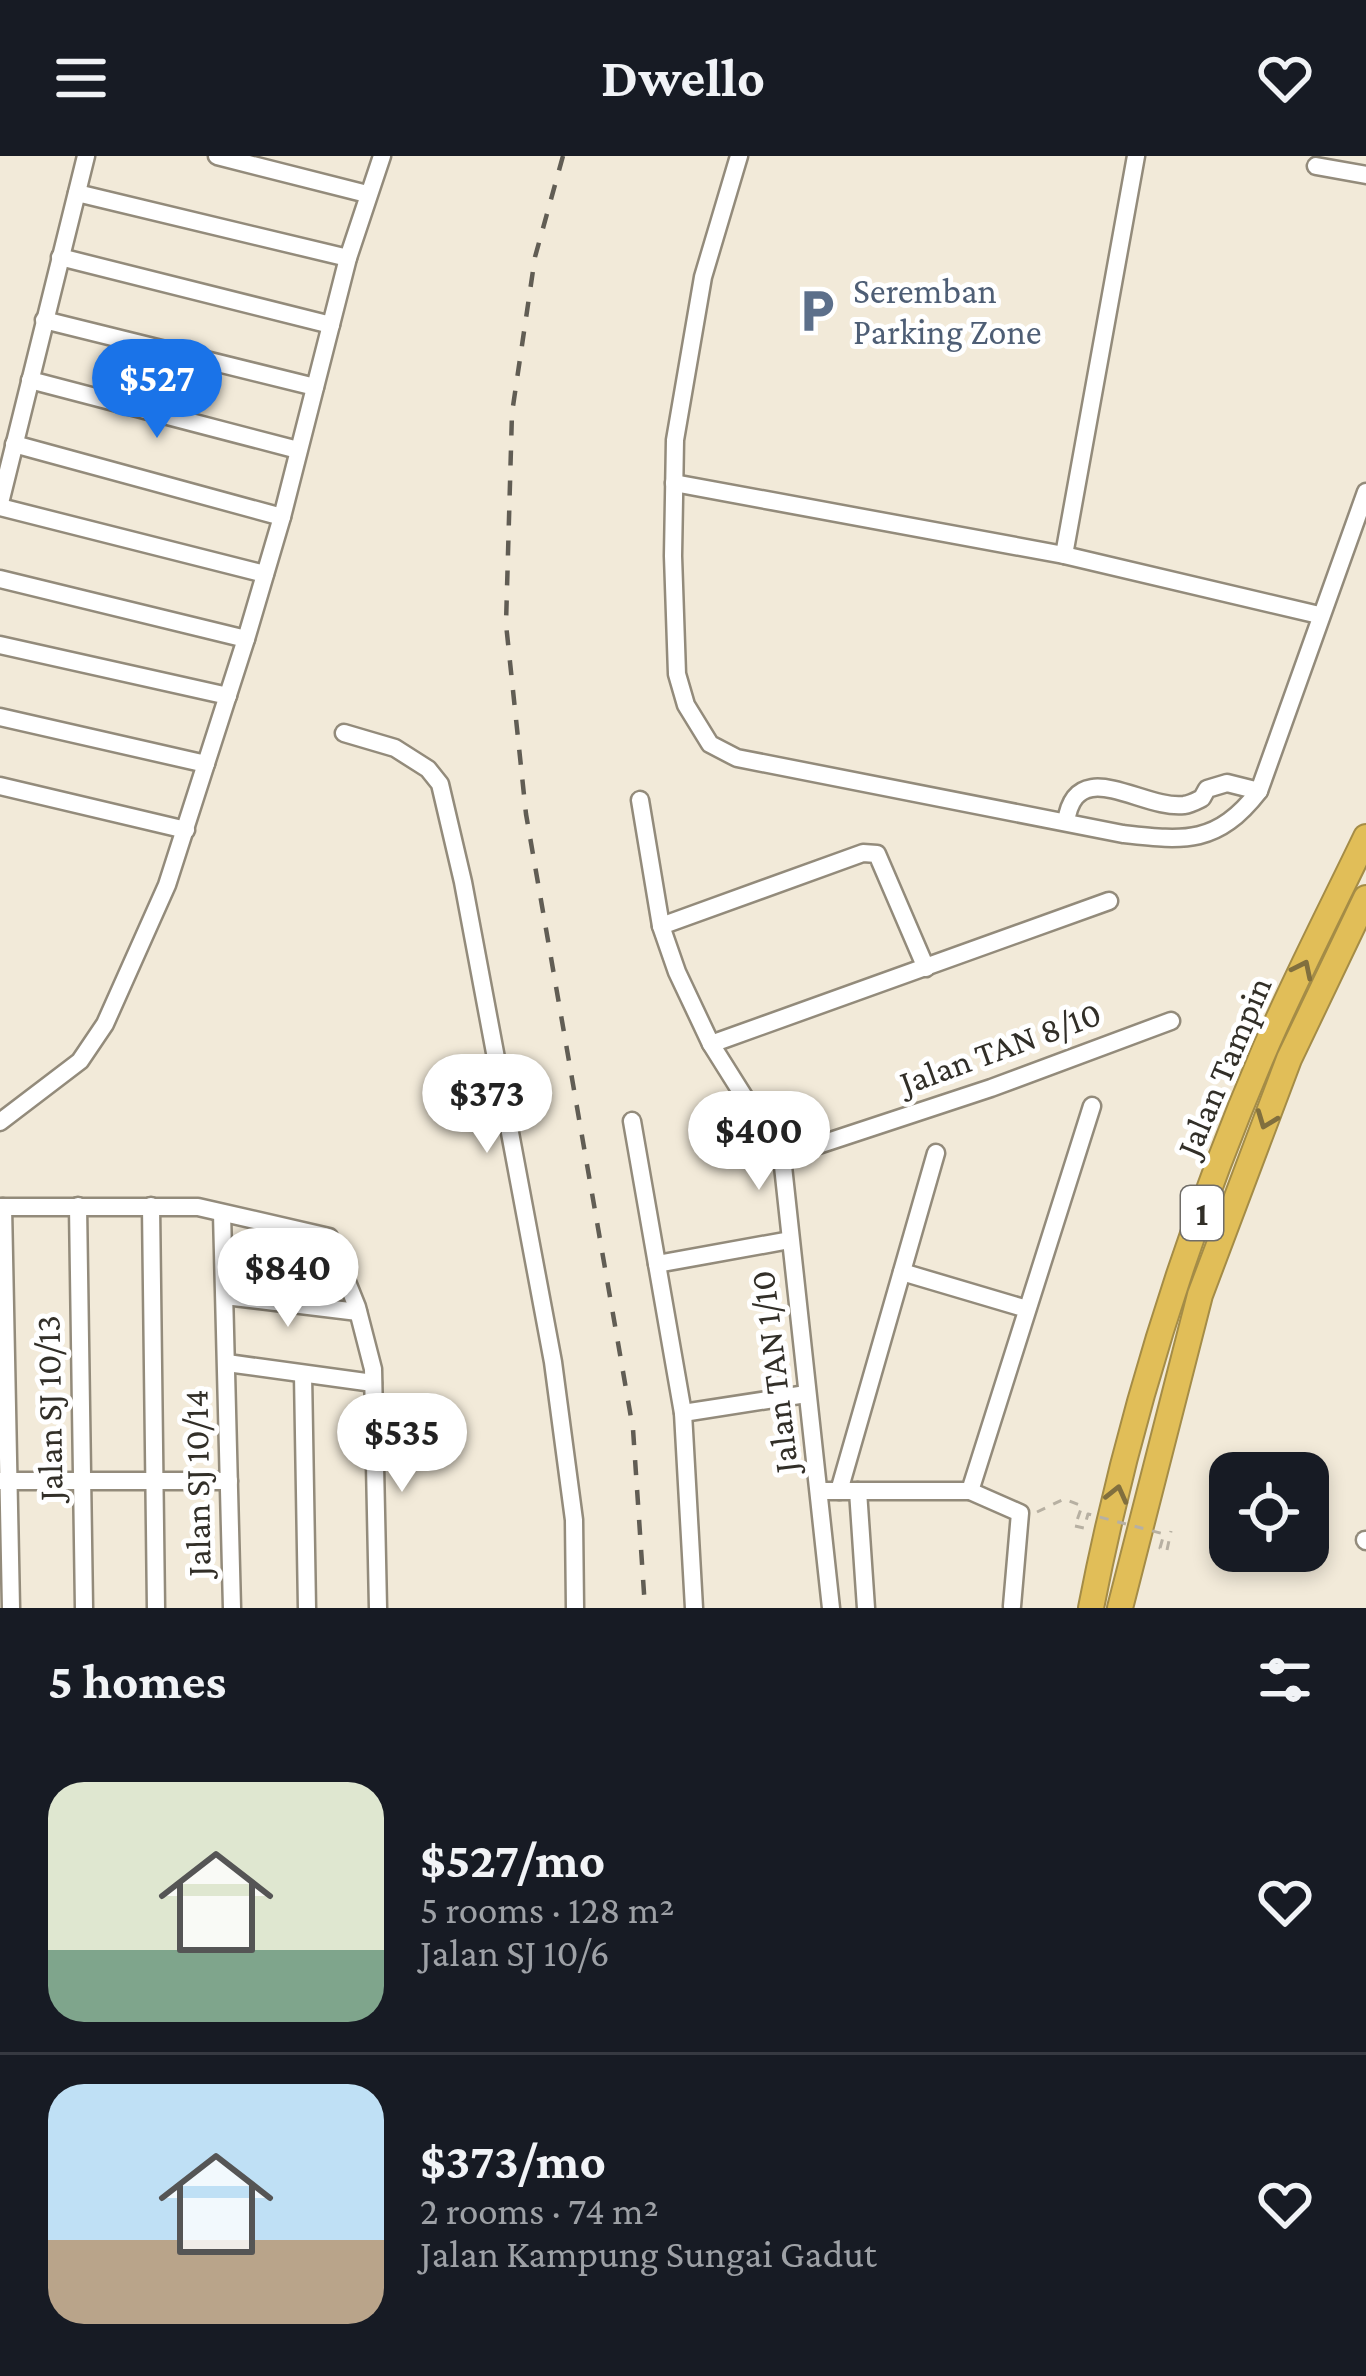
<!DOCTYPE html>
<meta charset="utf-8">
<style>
:root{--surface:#171b24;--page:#20242c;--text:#f1f3f6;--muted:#9ea1a6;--line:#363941;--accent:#1a73e8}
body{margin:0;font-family:"Crimson Pro",serif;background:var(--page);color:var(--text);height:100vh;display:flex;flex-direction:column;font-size:45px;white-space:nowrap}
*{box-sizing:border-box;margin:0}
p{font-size:39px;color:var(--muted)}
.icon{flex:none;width:66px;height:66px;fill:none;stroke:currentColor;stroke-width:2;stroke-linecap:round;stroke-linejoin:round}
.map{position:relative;height:1452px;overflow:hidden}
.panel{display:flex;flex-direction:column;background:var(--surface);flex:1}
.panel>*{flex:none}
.buttons{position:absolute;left:1209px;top:1296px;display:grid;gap:24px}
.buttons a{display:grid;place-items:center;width:120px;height:120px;border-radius:24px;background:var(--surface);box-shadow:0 6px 18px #0003;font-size:60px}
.price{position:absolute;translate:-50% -102px;padding:0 27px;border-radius:42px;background:#fff;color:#222;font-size:39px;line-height:78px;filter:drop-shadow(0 3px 6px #0008)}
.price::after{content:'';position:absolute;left:50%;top:72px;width:36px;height:27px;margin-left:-18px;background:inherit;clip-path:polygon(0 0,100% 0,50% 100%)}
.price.on{background:var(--accent);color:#fff}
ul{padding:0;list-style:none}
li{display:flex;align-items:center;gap:36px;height:300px;padding:0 48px}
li+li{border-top:3px solid var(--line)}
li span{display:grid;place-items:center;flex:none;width:336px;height:240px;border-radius:36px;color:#555}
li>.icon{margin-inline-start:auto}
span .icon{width:144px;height:144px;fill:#fffc;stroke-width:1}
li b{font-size:51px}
h2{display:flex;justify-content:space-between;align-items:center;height:144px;padding:0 48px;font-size:51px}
header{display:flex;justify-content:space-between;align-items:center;height:156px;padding:0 48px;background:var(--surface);font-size:54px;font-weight:700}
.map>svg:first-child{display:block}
</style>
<header><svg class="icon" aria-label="menu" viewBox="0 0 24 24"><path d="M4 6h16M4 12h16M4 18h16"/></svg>Dwello<svg class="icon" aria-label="heart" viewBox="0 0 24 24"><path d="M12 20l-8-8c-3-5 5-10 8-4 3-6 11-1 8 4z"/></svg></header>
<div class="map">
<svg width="1366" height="1452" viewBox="0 0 1366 1452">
<rect width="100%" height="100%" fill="#f2ead9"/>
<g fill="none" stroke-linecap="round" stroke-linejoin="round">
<g stroke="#938b7b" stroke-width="21">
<g id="minor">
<path d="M217,0L367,38"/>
<path d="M739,0L703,121L675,284L673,400L677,518L686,549L710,588L737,602L1123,678C1185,685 1217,689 1259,635L1366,336"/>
<path d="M1316,10L1366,19"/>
<path d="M77,37L348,102"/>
<path d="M60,101L331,169"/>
<path d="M44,164L315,231"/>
<path d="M30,224L298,294"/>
<path d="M14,288L282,361"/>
<path d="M674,327L1064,399L1319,459"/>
<path d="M0,347L86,0"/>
<path d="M0,351L265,418"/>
<path d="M1064,399L1136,0"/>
<path d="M0,423L246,483"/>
<path d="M0,489L228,540"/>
<path d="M0,561L206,608"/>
<path d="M344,577L395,592L428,613L440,628L463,726L553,1206L574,1364L575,1452"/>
<path d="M0,630L186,674"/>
<path d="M640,644L661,770L677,816L711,888L782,1001L831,1452"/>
<path d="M1066,666C1076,597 1142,654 1184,649C1191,648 1196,645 1202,642L1207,633L1227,627L1259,635"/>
<path d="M661,770L863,697L877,698L926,812"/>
<path d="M711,888L1109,745"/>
<path d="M632,965L683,1257L694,1452"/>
<path d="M0,966L80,905L105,868L167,729L246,483L282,361L348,102L382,0"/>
<path d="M782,1001L991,932L1171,865"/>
<path d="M78,1050L84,1452"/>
<path d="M151,1050L156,1452"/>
<path d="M0,1051H198L329,1081L357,1151L373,1213L378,1452"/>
<path d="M3,1051L11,1452"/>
<path d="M222,1057L232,1452"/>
<path d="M657,1108L790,1084"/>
<path d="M902,1116L1027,1153"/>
<path d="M225,1140L358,1156"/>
<path d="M227,1207L373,1227"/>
<path d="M303,1218L307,1452"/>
<path d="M683,1257L806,1238"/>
<path d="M1,1325H229"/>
<path d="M820,1335H970L1092,950"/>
<path d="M839,1335L936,997"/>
<path d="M858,1335L866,1452"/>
<path d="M970,1335L1020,1357L1012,1450"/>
<path d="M1365,1384L1366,1385"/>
</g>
</g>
<g stroke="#a48c47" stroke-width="28">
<g id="highway">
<path d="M1091,1452C1128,1262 1188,1073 1264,895C1295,823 1332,752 1366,681"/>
<path d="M1120,1452L1200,1139L1289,903L1366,742"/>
</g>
</g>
<g stroke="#b7b0a2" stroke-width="3" stroke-dasharray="9 9" stroke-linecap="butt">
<path d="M1037,1356L1064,1343L1082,1350L1075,1370"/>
<path d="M1167,1394L1171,1375"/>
</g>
<use href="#minor" stroke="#fff" stroke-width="16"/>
<use href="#highway" stroke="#e1be58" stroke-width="24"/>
<path stroke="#615d54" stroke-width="4.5" stroke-dasharray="15 15" stroke-linecap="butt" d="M563,0L535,101L512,257L506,468L526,658L633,1273L645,1452"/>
<path stroke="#b7b0a2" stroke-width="3" stroke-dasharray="9 9" stroke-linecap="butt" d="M1075,1370L1084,1372L1088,1358L1164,1378L1160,1392L1167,1394"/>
</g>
<defs><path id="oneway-chevron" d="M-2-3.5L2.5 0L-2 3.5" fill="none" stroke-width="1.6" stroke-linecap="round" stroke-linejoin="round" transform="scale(3)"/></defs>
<g stroke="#816f3e">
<use href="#oneway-chevron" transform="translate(1303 813) rotate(-64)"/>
<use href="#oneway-chevron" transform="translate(1266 964) rotate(111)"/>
<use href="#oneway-chevron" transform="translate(1117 1338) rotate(-76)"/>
</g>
<defs>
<g id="parking-bare" transform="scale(3.6)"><path d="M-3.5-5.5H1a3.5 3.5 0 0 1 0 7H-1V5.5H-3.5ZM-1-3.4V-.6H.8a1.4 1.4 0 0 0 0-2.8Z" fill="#5c6f8a" stroke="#fff" stroke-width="2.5" paint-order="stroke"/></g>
</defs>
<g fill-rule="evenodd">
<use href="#parking-bare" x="817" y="155"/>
</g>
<g text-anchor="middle" stroke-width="10" stroke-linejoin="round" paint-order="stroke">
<rect fill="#fff" stroke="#706d68" stroke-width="3" x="1181" y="1030" width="42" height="54" rx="9"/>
<g font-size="33" font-weight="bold" fill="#322f28">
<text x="1202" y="1069">1</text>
</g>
<g font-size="36" fill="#4e5e75" stroke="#fff" text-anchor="start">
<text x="853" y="147">Seremban<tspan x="853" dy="41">Parking Zone</tspan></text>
</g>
<g font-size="36" fill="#322f28" stroke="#fff">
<text transform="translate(1000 891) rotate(-20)" y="13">Jalan TAN 8/10</text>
<text transform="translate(1223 910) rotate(-67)" y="13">Jalan Tampin</text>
<text transform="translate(773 1216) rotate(-97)" y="13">Jalan TAN 1/10</text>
<text transform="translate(48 1252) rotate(-91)" y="13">Jalan SJ 10/13</text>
<text transform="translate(196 1327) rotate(-91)" y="13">Jalan SJ 10/14</text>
</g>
</g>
</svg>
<div class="buttons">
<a><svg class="icon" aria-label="locate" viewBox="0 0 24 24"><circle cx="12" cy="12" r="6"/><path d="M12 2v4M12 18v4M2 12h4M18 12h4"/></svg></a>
</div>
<b class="price on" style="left:157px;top:285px">$527</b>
<b class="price" style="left:487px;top:1000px">$373</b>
<b class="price" style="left:759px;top:1037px">$400</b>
<b class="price" style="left:288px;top:1174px">$840</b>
<b class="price" style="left:402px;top:1339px">$535</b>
</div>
<section class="panel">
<h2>5 homes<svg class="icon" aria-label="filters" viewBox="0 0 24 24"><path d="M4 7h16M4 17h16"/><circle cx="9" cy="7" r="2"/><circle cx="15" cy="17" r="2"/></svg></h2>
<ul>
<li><span style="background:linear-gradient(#dfe7d0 70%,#7fa58c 0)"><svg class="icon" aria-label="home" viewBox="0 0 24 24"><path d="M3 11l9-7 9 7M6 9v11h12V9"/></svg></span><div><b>$527/mo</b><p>5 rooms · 128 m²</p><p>Jalan SJ 10/6</p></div><svg class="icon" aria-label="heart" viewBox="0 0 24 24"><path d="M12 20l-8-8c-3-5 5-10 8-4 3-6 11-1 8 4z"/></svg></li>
<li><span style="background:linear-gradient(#bfe0f5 65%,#b9a48a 0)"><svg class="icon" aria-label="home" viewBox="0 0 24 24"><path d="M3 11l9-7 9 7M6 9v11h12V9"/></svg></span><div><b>$373/mo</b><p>2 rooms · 74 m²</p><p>Jalan Kampung Sungai Gadut</p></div><svg class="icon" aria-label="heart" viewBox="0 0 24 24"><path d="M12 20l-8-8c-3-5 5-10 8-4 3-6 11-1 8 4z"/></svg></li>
</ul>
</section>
